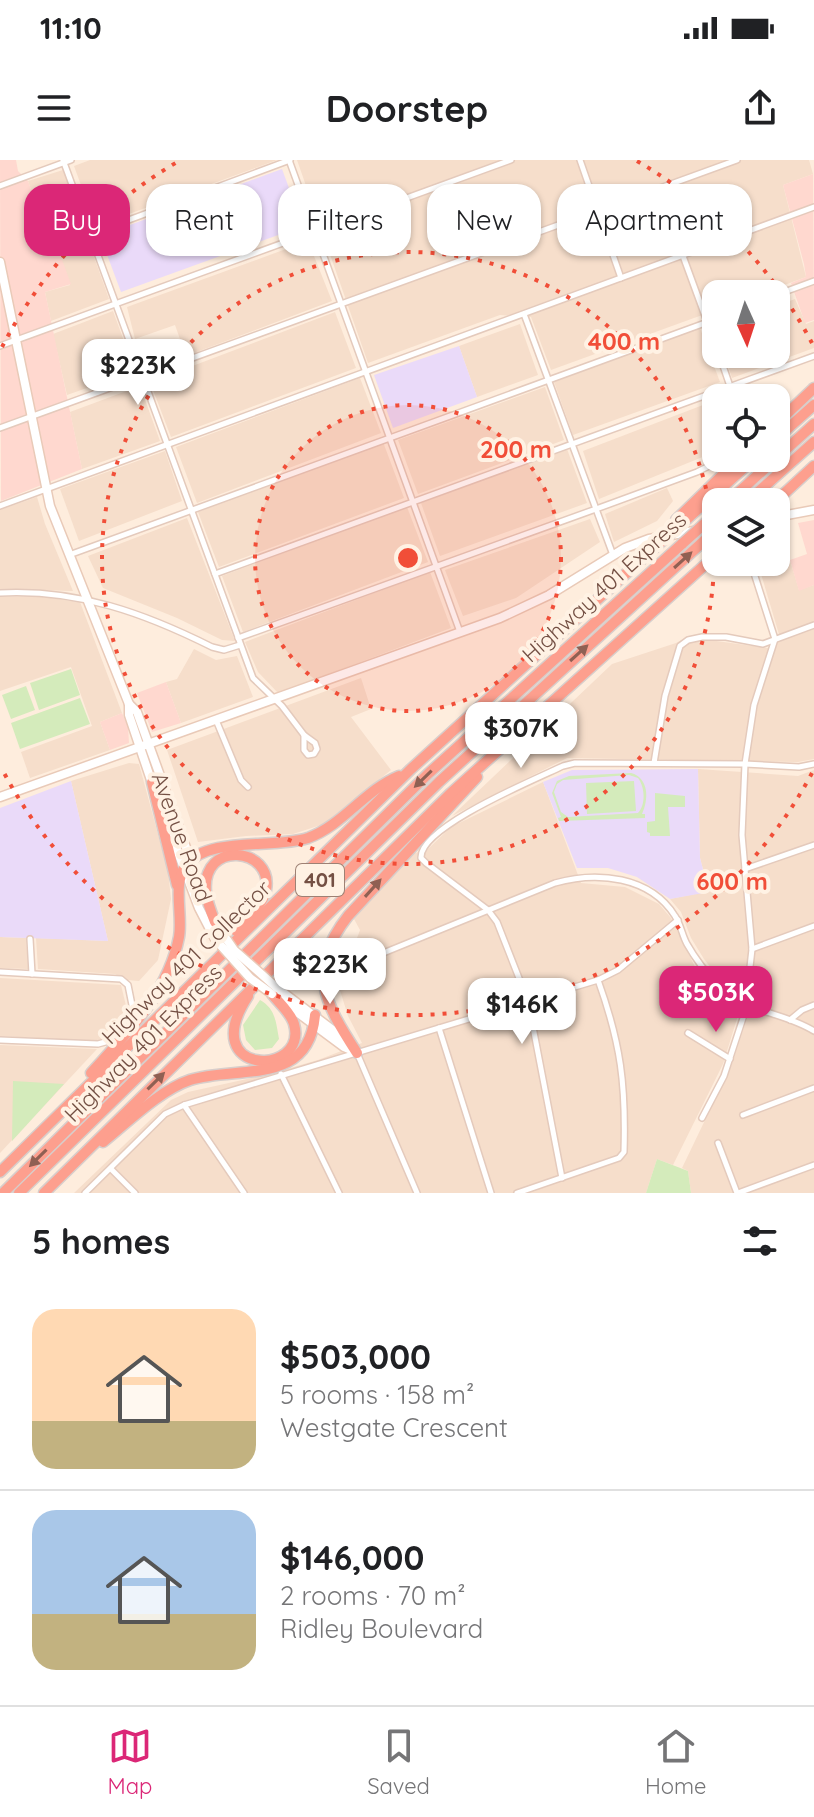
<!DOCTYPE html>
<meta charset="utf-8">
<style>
:root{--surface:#fff;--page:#f2f2f2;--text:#202124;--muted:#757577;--line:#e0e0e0;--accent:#db2777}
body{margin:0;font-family:Quicksand,sans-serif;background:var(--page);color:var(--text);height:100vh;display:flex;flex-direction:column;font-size:30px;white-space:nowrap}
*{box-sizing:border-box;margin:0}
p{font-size:26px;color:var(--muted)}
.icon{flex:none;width:44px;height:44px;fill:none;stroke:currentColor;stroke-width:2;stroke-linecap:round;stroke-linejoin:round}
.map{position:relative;height:1033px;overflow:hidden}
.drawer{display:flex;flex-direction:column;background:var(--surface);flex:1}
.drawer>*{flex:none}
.top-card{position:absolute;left:24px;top:24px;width:766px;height:72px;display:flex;gap:16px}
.needle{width:52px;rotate:177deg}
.buttons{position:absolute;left:702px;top:120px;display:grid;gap:16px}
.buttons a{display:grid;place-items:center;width:88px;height:88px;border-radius:16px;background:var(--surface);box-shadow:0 2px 6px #0004;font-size:40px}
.price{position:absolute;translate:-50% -68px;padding:0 18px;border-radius:16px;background:#fff;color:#222;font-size:26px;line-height:52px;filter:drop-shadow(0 2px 4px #0008)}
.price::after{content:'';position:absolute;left:50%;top:48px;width:24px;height:18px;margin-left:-12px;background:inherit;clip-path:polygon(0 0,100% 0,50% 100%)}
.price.selected{background:var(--accent);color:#fff}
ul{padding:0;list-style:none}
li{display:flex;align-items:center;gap:24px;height:200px;padding:0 32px}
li+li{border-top:2px solid var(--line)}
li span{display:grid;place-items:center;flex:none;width:224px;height:160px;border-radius:24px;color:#555}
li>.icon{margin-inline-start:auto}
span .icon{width:96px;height:96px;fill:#fffc;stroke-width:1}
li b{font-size:34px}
h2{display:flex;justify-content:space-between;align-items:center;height:96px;padding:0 32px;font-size:34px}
.tag{padding:0 28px;border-radius:24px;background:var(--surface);box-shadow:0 2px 6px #0004;font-size:28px;line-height:72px}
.tag.selected{background:var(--accent);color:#fff}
.status{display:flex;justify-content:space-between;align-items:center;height:56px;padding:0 40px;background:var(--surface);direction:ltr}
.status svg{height:22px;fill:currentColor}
header{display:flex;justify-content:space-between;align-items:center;height:104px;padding:0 32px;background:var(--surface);font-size:36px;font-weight:800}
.dock{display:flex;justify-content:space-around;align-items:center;height:112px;border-top:2px solid var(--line);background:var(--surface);font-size:22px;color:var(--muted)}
.dock a{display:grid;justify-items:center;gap:4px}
.dock .selected{color:var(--accent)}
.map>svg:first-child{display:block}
</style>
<div class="status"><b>11:10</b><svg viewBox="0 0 49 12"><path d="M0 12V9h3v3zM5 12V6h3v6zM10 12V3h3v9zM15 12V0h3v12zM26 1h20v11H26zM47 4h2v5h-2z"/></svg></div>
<header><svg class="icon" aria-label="menu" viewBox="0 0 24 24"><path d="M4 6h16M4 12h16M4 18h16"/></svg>Doorstep<svg class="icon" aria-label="share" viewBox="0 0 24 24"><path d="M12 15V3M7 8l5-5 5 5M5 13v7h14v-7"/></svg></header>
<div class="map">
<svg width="814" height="1033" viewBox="0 0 814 1033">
<rect width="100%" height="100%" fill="#feeddd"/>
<g fill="#f6decb">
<path d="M90,0H277L96,66L74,6Z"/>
<path d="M297,0H809L813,14L783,25L806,117L760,134H716V150L551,210L531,157L500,155L368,203Z"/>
<path d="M63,10L109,139L51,161L45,132L70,125L44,51L39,53L28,21Z"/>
<path d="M308,81L332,141L186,196L175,165L135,179L127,147Z"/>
<path d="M795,139L806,164L814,161V188L732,218L724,194H776V146Z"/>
<path d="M113,151L135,211L67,235L53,174Z"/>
<path d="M335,152L356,208L171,277L150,222Z"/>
<path d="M520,164L538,215L477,237L459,186Z"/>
<path d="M700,168L720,222L573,275L554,222Z"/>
<path d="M360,218L381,273L197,343L176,287Z"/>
<path d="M140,226L160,281L82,309L70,252Z"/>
<path d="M545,227L564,280L418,334L398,280Z"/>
<path d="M716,240L715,292L599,339L583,291Z"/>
<path d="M383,282L404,338L219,407L198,352Z"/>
<path d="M567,289L587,343L440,396L421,343Z"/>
<path d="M165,291L182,341L79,381L60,329Z"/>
<path d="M667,328L673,341L657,361L614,382L605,354Z"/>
<path d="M37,337L45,364L73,431L0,429V350Z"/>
<path d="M407,347L428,402L243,472L222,416Z"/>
<path d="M187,358L235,481L222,480L177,458L103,428L88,396Z"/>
<path d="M590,359L600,382L516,438L463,456L445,410Z"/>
<path d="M790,400L799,430L814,425V599L798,602L567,598L452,656L612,504L676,483L687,477L768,488L781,481L761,414Z"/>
<path d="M430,412L451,468L278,533L258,512L245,482Z"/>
<path d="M35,436L80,442L122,553L100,562L110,590L30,618L21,592L92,566L71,507L0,531V437Z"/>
<path d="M194,489L216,500L237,496L253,537L181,563L166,522L177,519Z"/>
<path d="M361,518L371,549L351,557L391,610L324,664L293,674L246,676L198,682L167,590Z"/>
<path d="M129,603L139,604L168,711L171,739L158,800L139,821L127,820L115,814L38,809L36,778L108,781L71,621Z"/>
<path d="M698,609L798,616L814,610V1033H691L688,1011L682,1008L732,904L753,841L721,821L704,799L691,778L681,752L670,739L709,731L700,698Z"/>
<path d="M543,622L581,723L625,727L659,744L671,758L698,813L714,831L740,849L723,904L673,1005L657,999L646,1033H74L171,940L188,932L269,914L318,900L362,883L348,856L339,827L360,770L354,759L413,694L429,688L451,667Z"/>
<path d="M0,777L26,778L28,809L0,808Z"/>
<path d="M0,818L121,825L128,854L105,878L96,881L0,876Z"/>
<path d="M0,885L97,889L0,993Z"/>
</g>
<g fill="#ffd8cf">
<path d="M0,0H16L18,11L28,21L39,53L44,51L71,124L45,132L82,309L1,341Z"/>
<path d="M813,14L814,160L805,163L791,123L806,117L804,104L783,25Z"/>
<path d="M814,360V425L799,431L790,400L807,394L798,363Z"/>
<path d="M166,522L181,563L152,572L137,533Z"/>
<path d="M122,553L128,567L129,583L110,590L100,562Z"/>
</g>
<g fill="#eadaf9">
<path d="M282,9L303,66L121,132L100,76Z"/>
<path d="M459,186L477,237L393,268L374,215Z"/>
<path d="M698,609L700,698L709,732L670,739L637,717L608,708H577L543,622L572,610Z"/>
<path d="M71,621L108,781L0,777V648Z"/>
</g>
<g fill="#d4ebbb" fill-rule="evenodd">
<path d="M71,509L80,535L39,550L30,523Z"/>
<path d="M26,526L35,550L11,559L2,535Z"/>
<path d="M80,538L90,564L20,589L11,563Z"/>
<path d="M631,613C649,618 649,639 642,654H645V658L559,661L558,658L561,657L552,633L557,621L569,616ZM629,615L638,618C645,627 646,645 638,653L568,657L561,652L554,632L557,624L563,620Z"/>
<path d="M634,621L636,651L587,654L586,623Z"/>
<path d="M655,633L685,636V647H668L670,676H650V673L647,672V662L655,661Z"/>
<path d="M260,840C276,849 276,863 279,879L272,888L255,890L246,880L243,865Z"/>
<path d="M13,921L64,924L12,981Z"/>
<path d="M657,999L688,1011L691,1033H646Z"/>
</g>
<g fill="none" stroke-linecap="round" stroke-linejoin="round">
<g stroke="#e4cabc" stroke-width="8">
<g id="street">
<path d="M63,0L253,518L282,546L304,575"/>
<path d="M289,0L460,472"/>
<path d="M580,0L621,118"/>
<path d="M0,26L71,0"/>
<path d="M91,74L290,0"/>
<path d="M683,96L716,186"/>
<path d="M776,135L814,121"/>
<path d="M524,154L613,395"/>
<path d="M0,186L511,0"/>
<path d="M719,194L734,238"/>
<path d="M0,268L737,0"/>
<path d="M0,346L814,47"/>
<path d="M69,395L716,159"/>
<path d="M215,414L814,196"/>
<path d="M0,433C78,429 144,453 212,487L224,490L240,485"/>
<path d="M238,478L596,349L697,312L725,298"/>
<path d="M216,560L241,620L248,627"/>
<path d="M304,575L315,583L317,589L314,594L308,595L304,590Z"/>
<path d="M654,603L665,536L680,486L688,480L702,477H726L763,484L814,465"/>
<path d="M745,709L814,685"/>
<path d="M30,779L32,814"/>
<path d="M752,789L814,766"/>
<path d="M371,798L555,723C597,711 650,716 675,756C681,765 682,775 687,784C696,800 708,815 720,828C747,853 784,852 814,871"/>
<path d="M0,812L121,819L128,825L133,850L109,881L98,884L0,880"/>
<path d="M790,860L802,850L814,845"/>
<path d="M439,868L491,1033"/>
<path d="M688,873L730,899"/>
<path d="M357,893L417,1033"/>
<path d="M281,914L339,1033"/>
<path d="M184,945L244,1033"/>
<path d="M743,955L814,928"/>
<path d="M702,958L724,916L745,852L752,789L742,675L745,604L754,545L775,479L753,410"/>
<path d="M718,983L737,1033"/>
<path d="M111,1009L135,1033"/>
<path d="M562,1018L528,841L497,762L488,750L426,703L421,698C419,667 536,619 563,606L575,603L745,604L799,607L814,604"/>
<path d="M85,1033L165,954L184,945L598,820L618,810L678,760"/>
<path d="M517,1033L619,998L624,992C626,925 621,884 598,820"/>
<path d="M738,1033L814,1005"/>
</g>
</g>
<g stroke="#e9cab8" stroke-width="11">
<g id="secondary">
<path d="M0,102L50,346L129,544V555L153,626"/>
<path d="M776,357L814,350"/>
<path d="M129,544L137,552L205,740"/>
<path d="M0,637L500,458L549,435L625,388L649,379L716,367"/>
<path d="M165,658L199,748L215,779"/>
<path d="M277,828L346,880"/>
<path d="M282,841L344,887L356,892"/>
</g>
</g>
<g stroke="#d8cecb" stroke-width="13">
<g id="highway">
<path d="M776,264L814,228"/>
<path d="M776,279L814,245"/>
<path d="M728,342L814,264"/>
<path d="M747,342L814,282"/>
<path d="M775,342L814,306"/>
<path d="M688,358L755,298"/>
<path d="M676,360L740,298"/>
<path d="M152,622L177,725"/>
<path d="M215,762C211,752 207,742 206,732C201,679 274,687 266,730C263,745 245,760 236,771"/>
<path d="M248,836C195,917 309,917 294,864C291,853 279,843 272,834"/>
<path d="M357,893C324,842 306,810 348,756L477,617"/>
<path d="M91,913C128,872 168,833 179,777C183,755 172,724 186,705C208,676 275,689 308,678C343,665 365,630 399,616"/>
<path d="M103,982C128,962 160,930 190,920C237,905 309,927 315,855"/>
<path d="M0,1012L411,609L653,389"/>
<path d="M3,1033L429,613L683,383"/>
<path d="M19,1033L439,622L716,370"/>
<path d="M44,1033L451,633L716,395"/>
</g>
</g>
<use href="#street" stroke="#fff" stroke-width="5"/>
<use href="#secondary" stroke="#fff" stroke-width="8"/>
<use href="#highway" stroke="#fd9f8e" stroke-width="10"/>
<g stroke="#e9cab8" stroke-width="11" stroke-linecap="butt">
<g id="secondary-bridge">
<path d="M221,771L234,790L277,828"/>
<path d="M215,779L250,818L272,834"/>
</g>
</g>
<g stroke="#d8cecb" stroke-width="13" stroke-linecap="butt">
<g id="highway-bridge">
<path d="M683,383L713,356"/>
<path d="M653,389L688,358"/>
</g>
</g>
<use href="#secondary-bridge" stroke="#fff" stroke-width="8"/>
<use href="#highway-bridge" stroke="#fd9f8e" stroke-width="10"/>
</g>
<defs><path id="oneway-solid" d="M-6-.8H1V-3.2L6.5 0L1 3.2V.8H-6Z" transform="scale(2)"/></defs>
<g fill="#8f6053">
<use href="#oneway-solid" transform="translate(683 400) rotate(-42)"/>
<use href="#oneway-solid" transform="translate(579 493) rotate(-42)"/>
<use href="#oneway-solid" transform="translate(423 619) rotate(136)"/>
<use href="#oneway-solid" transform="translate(373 728) rotate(-48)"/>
<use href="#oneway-solid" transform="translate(156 921) rotate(-45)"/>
<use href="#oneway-solid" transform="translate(38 998) rotate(135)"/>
</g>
<circle cx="408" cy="398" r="153" fill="#f14e38" fill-opacity=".12"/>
<g fill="none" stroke="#f14e38" stroke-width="4" stroke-dasharray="4 8">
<circle cx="408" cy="398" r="153"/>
<circle cx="408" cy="398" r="306"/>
<path d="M812 613A458 458 0 0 1 2 609M2 187A458 458 0 0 1 179 1M637 1A458 458 0 0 1 812 183"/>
</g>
<g text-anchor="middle" stroke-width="8" stroke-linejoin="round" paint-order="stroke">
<rect fill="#fff2e4" stroke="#9e8174" stroke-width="2" x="296" y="704" width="48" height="32" rx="6"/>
<g font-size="20" font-weight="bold" fill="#745044">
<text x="320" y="727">401</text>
</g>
<g font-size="22" fill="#745044" stroke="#fff2e4">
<text transform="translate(604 427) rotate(-42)" y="8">Highway 401 Express</text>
<text transform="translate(182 677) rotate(70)" y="8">Avenue Road</text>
<text transform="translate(186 802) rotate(-44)" y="8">Highway 401 Collector</text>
<text transform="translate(143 883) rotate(-45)" y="8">Highway 401 Express</text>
</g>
</g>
<circle cx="408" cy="398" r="12" fill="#f14e38" stroke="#fff2e4" stroke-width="4"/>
<g font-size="24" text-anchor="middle" font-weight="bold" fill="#f14e38" stroke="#fff2e4" stroke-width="8" stroke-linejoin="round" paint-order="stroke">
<text x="624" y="190">400 m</text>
<text x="516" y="298">200 m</text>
<text x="732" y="730">600 m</text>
</g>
</svg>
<div class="buttons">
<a><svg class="needle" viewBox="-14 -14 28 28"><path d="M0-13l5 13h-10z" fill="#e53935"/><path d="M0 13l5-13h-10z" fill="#757577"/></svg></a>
<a><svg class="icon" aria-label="locate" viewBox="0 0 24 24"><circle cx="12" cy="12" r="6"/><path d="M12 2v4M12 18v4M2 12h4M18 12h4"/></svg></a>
<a><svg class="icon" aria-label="layers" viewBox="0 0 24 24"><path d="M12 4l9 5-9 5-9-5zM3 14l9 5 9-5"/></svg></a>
</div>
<b class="price" style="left:138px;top:247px">$223K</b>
<b class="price" style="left:521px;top:610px">$307K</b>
<b class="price" style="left:330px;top:846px">$223K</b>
<b class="price selected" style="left:716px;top:874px">$503K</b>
<b class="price" style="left:522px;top:886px">$146K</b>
<div class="top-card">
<a class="tag selected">Buy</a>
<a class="tag">Rent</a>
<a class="tag">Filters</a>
<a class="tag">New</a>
<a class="tag">Apartment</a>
</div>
</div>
<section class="drawer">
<h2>5 homes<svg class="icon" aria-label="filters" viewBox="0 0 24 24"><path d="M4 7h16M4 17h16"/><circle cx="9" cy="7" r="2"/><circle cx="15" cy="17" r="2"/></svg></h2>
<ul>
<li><span style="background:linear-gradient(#ffd9b3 70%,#c2b280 0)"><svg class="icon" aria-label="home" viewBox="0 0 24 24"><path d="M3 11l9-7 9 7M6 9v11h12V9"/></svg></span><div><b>$503,000</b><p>5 rooms · 158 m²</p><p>Westgate Crescent</p></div></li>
<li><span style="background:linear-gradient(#a9c7e8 65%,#c2b280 0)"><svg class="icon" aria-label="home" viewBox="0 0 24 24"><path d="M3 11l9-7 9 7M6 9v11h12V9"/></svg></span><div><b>$146,000</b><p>2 rooms · 70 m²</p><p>Ridley Boulevard</p></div></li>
</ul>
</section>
<nav class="dock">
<a class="selected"><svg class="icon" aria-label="map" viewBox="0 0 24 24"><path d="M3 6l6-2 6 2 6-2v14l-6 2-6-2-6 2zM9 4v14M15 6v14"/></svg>Map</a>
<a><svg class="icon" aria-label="saved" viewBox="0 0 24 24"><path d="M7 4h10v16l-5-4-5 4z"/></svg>Saved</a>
<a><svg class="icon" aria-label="home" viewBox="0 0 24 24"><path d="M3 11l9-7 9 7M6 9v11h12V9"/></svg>Home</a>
</nav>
